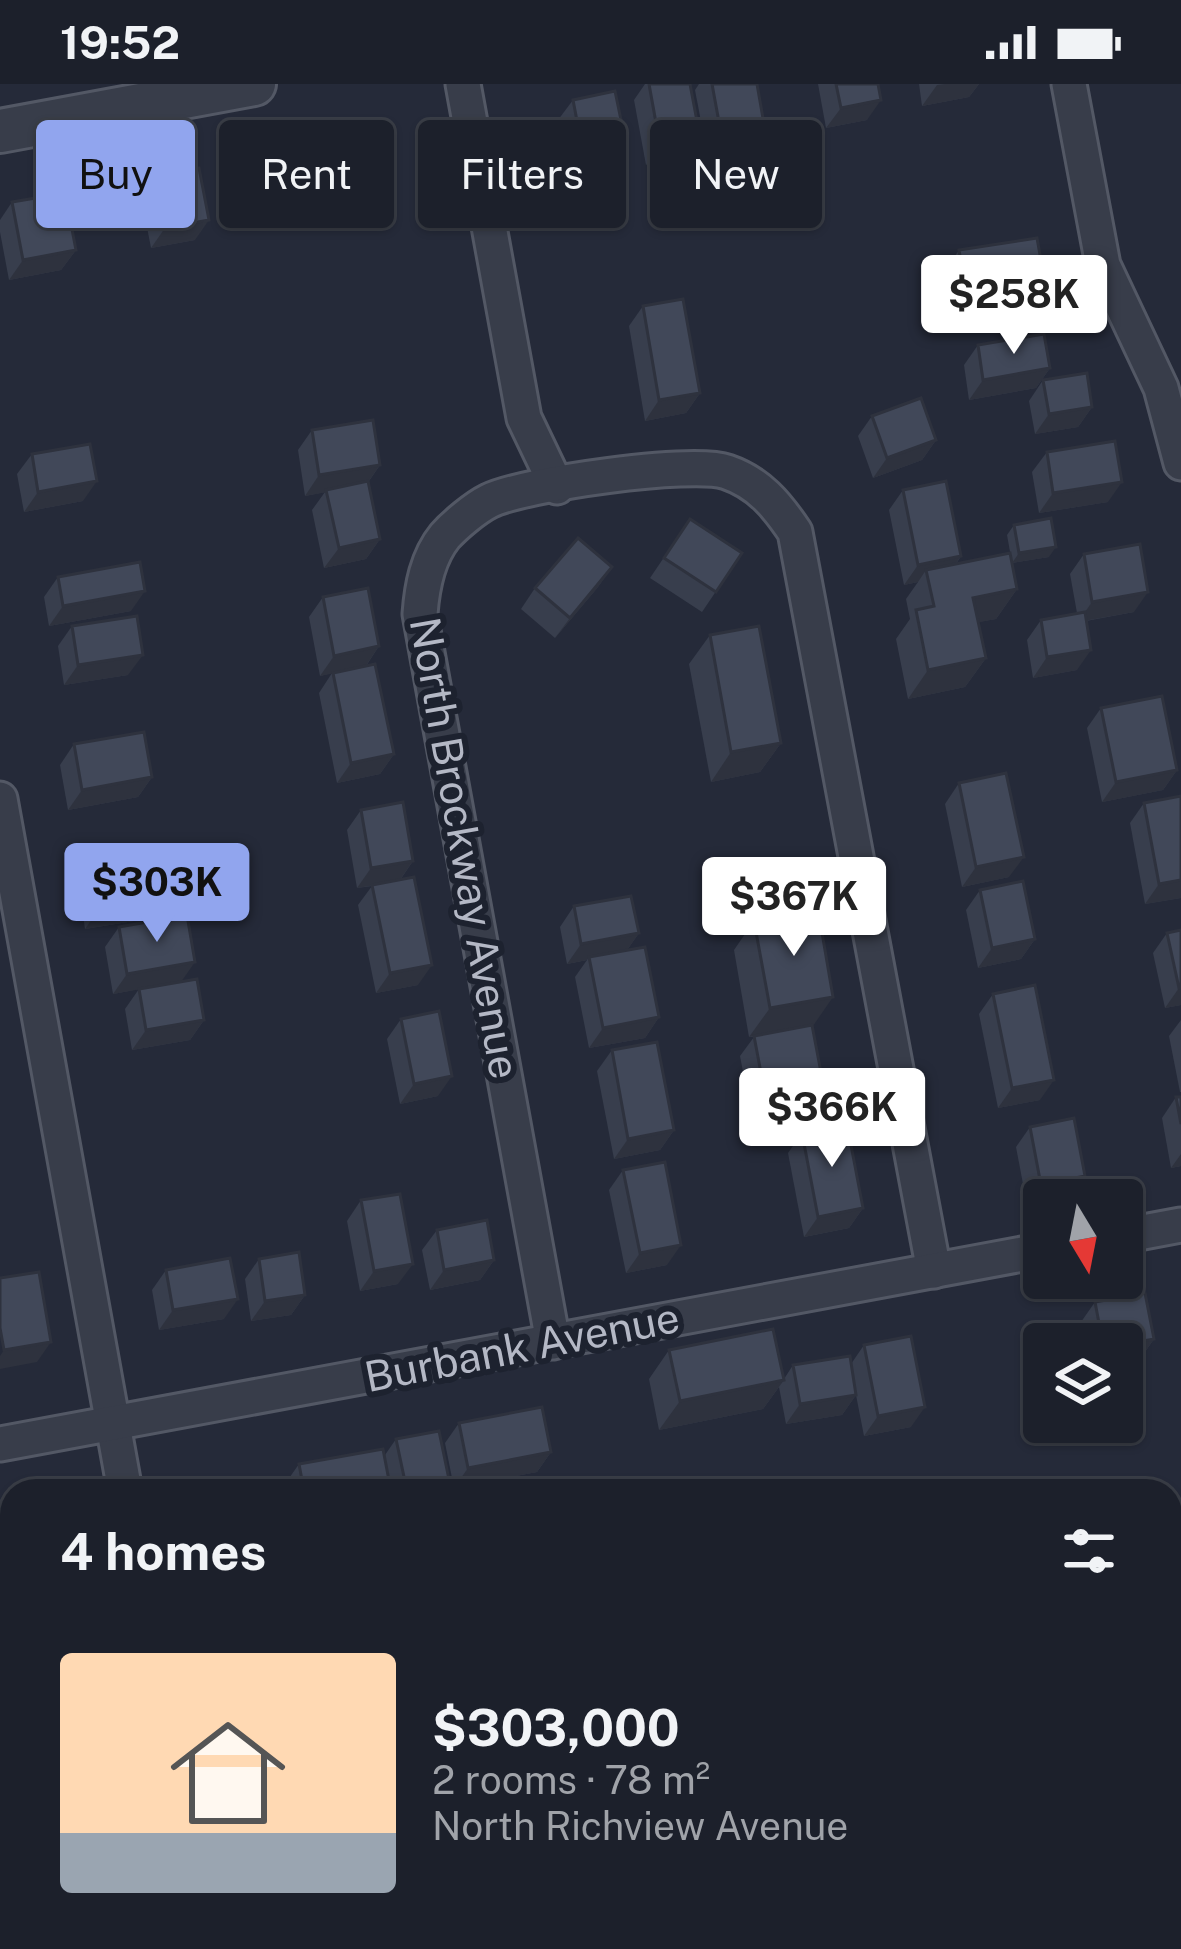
<!DOCTYPE html>
<meta charset="utf-8">
<style>
:root{--surface:#1c202b;--page:#292d37;--text:#f1f3f6;--muted:#a0a3a9;--line:#3a3e47;--accent:#91a5ee}
body{margin:0;font-family:"Public Sans",sans-serif;background:var(--page);color:var(--text);height:100vh;display:flex;flex-direction:column;font-size:45px;white-space:nowrap}
*{box-sizing:border-box;margin:0}
p{font-size:39px;color:var(--muted)}
.icon{flex:none;width:66px;height:66px;fill:none;stroke:currentColor;stroke-width:2;stroke-linecap:round;stroke-linejoin:round}
.map{position:relative;flex:1;overflow:hidden}
.panel{position:absolute;left:0px;top:1395px;width:1182px;height:471px;display:flex;flex-direction:column;background:var(--surface);border-radius:36px 36px 0 0;box-shadow:0 3px 9px #0004,0 0 0 3px var(--line)}
.panel>*{flex:none}
.guide{position:absolute;left:36px;top:36px;width:1110px;height:108px;display:flex;gap:24px}
.needle{width:78px;rotate:170deg}
.controls{position:absolute;left:1023px;top:1095px;display:grid;gap:24px}
.controls a{display:grid;place-items:center;width:120px;height:120px;border-radius:12px;background:var(--surface);box-shadow:0 3px 9px #0004,0 0 0 3px var(--line);font-size:60px}
.price{position:absolute;translate:-50% -102px;padding:0 27px;border-radius:12px;background:#fff;color:#222;font-size:39px;line-height:78px;filter:drop-shadow(0 3px 6px #0008)}
.price::after{content:'';position:absolute;left:50%;top:72px;width:36px;height:27px;margin-left:-18px;background:inherit;clip-path:polygon(0 0,100% 0,50% 100%)}
.price.active{background:var(--accent);color:#111}
ul{padding:0;list-style:none}
li{display:flex;align-items:center;gap:36px;height:300px;padding:0 60px}
li span{display:grid;place-items:center;flex:none;width:336px;height:240px;border-radius:12px;color:#555}
li>.icon{margin-inline-start:auto}
span .icon{width:144px;height:144px;fill:#fffc;stroke-width:1}
li b{font-size:51px}
h2{display:flex;justify-content:space-between;align-items:center;height:144px;padding:0 60px;font-size:51px}
.tag{padding:0 42px;border-radius:12px;background:var(--surface);box-shadow:0 3px 9px #0004,0 0 0 3px var(--line);font-size:42px;line-height:108px}
.tag.active{background:var(--accent);color:#111}
.status{display:flex;justify-content:space-between;align-items:center;height:84px;padding:0 60px;background:var(--surface);direction:ltr}
.status svg{height:33px;fill:currentColor}
.map>svg:first-child{display:block}
</style>
<div class="status"><b>19:52</b><svg viewBox="0 0 49 12"><path d="M0 12V9h3v3zM5 12V6h3v6zM10 12V3h3v9zM15 12V0h3v12zM26 1h20v11H26zM47 4h2v5h-2z"/></svg></div>
<div class="map">
<svg width="1181" height="1865" viewBox="0 0 1181 1865">
<rect width="100%" height="100%" fill="#252a39"/>
<path fill="#28373b" d="M317,1854H1140L1142,1865H319Z"/>
<g fill="none" stroke-linecap="round" stroke-linejoin="round">
<g stroke="#535865" stroke-width="39">
<g id="minor">
<path d="M463,0L524,334L557,403"/>
<path d="M1069,0L1103,181L1161,304L1181,379"/>
<path d="M0,715L125,1407"/>
<path d="M1122,1152L1181,1141"/>
<path d="M553,1258L420,530C422,503 427,474 445,452C455,441 475,424 489,417C523,400 692,376 727,388C759,399 777,421 795,448L934,1187"/>
<path d="M0,1360L1044,1166"/>
<path d="M210,1854L211,1865"/>
</g>
</g>
<g stroke="#535865" stroke-width="48">
<path id="tertiary" d="M0,47L254,0"/>
</g>
<use href="#minor" stroke="#383d4a" stroke-width="33"/>
<use href="#tertiary" stroke="#383d4a" stroke-width="42"/>
</g>
<g fill="#383e4d">
<path d="M645,0H690L700,53L686,73L646,81L634,16Z"/>
<path d="M699,0H757L764,40L750,61L707,69L695,6Z"/>
<path d="M818,0H878L867,36L826,44Z"/>
<path d="M919,0H979L969,13L922,22Z"/>
<path d="M573,16L612,80L569,88L558,36Z"/>
<path d="M350,42L394,94L380,114L347,120L336,62Z"/>
<path d="M295,60L320,128L290,134L281,81Z"/>
<path d="M238,69L262,140L234,146L224,89Z"/>
<path d="M156,92L195,156L151,164L141,112Z"/>
<path d="M12,118L76,166L61,186L9,196L0,148V136Z"/>
<path d="M959,166L1044,193L1030,213L952,226L945,187Z"/>
<path d="M643,222L700,309L686,329L645,337L629,242Z"/>
<path d="M978,261L1050,284L1036,304L969,316L964,281Z"/>
<path d="M1043,296L1092,323L1078,343L1035,350L1029,317Z"/>
<path d="M872,332L936,356L922,376L873,394L858,352Z"/>
<path d="M312,346L380,381L369,397L380,455L366,475L324,484L312,426L325,408L305,412L298,366Z"/>
<path d="M1047,368L1108,418L1039,429L1032,388Z"/>
<path d="M32,370L83,417L24,428L17,390Z"/>
<path d="M903,406L961,472L956,480L1017,505L996,535L978,538L986,574L965,603L908,615L896,555L910,535L906,515L918,498L904,501L889,426Z"/>
<path d="M690,435L742,469L702,528L650,494Z"/>
<path d="M1014,441L1049,473L1012,479L1007,451Z"/>
<path d="M1084,470L1134,528L1086,537L1077,586L1033,594L1027,556L1041,536L1077,529L1070,490Z"/>
<path d="M612,483L598,503L555,554L521,525L535,504Z"/>
<path d="M58,493L131,527L49,542L44,513Z"/>
<path d="M323,513L379,562L366,582L394,670L380,690L337,699L319,609L332,589L320,592L309,533Z"/>
<path d="M72,542L128,591L64,601L58,562Z"/>
<path d="M710,551L781,659L760,688L711,698L689,580Z"/>
<path d="M1101,624L1177,686L1163,706L1102,718L1087,644Z"/>
<path d="M74,660L152,693L138,713L68,726L60,681Z"/>
<path d="M959,699L1009,793L962,803L945,720Z"/>
<path d="M1181,712V814L1145,820L1130,739L1144,719Z"/>
<path d="M361,726L413,777L400,796L418,901L376,909L358,821L372,802L357,804L347,746Z"/>
<path d="M93,785L160,814L146,835L85,845L79,805Z"/>
<path d="M980,806L1035,855L1021,875L978,884L966,826Z"/>
<path d="M574,822L639,849L627,866L659,933L645,954L589,964L575,893L587,876L567,880L560,843Z"/>
<path d="M754,837L812,942L813,1040L755,1051L740,972L754,953H749L734,866Z"/>
<path d="M119,843L181,897L204,936L190,956L132,966L125,925L139,905L113,910L105,863Z"/>
<path d="M1181,846V921L1165,924L1153,869L1167,849Z"/>
<path d="M993,910L1040,1016L998,1024L979,930Z"/>
<path d="M401,935L438,1012L400,1020L387,955Z"/>
<path d="M1181,936V1008H1180L1169,952Z"/>
<path d="M612,966L674,1046L660,1066L614,1075L597,987Z"/>
<path d="M1176,1013H1181V1082L1171,1084L1162,1034Z"/>
<path d="M1030,1043L1085,1092L1071,1112L1027,1121L1016,1063Z"/>
<path d="M802,1049L863,1124L849,1144L804,1153L788,1069Z"/>
<path d="M623,1086L667,1181L626,1189L609,1106Z"/>
<path d="M361,1116L398,1200L360,1207L347,1137Z"/>
<path d="M437,1146L494,1176L480,1196L430,1206L422,1166Z"/>
<path d="M259,1175L305,1211L291,1231L251,1237L245,1195Z"/>
<path d="M166,1186L224,1235L159,1246L152,1206Z"/>
<path d="M1095,1218L1154,1255L1140,1275L1122,1260H1085L1081,1238Z"/>
<path d="M864,1261L911,1343L864,1352L856,1311L842,1331L786,1340L779,1303L763,1325L659,1346L649,1295L669,1266L784,1295L793,1281L851,1280Z"/>
<path d="M459,1339L551,1368L537,1388L454,1404L445,1359Z"/>
<path d="M396,1355L449,1407H286L285,1400L299,1380L385,1371Z"/>
</g>
<g fill="#2e323e">
<path d="M945,0H979L969,13L922,22L937,1Z"/>
<path d="M881,16L867,36L826,44L841,24Z"/>
<path d="M764,40L750,61L707,69L721,49Z"/>
<path d="M700,53L686,73L646,81L660,61Z"/>
<path d="M626,60L612,80L569,88L583,68Z"/>
<path d="M394,94L380,114L347,120L361,100Z"/>
<path d="M334,108L320,128L290,134L305,113Z"/>
<path d="M276,120L262,140L234,146L248,126Z"/>
<path d="M209,136L195,156L151,164L165,144Z"/>
<path d="M76,166L61,186L9,196L23,176Z"/>
<path d="M1044,193L1030,213L952,226L966,206Z"/>
<path d="M1050,284L1036,304L969,316L983,296Z"/>
<path d="M700,309L686,329L645,337L659,316Z"/>
<path d="M1092,323L1078,343L1035,350L1049,330Z"/>
<path d="M936,356L922,376L873,394L887,374Z"/>
<path d="M380,381L366,401L305,412L319,391Z"/>
<path d="M97,397L83,417L24,428L38,408Z"/>
<path d="M1122,398L1108,418L1039,429L1053,409Z"/>
<path d="M380,455L366,475L324,484L339,464Z"/>
<path d="M1056,463L1049,473L1012,479L1019,469Z"/>
<path d="M961,472L947,492L926,486L918,498L904,501L918,481Z"/>
<path d="M612,483L598,503L555,554L570,534Z"/>
<path d="M1017,505L996,535L953,543L973,514Z"/>
<path d="M145,507L131,527L49,542L63,522Z"/>
<path d="M1148,508L1134,528L1078,538L1092,518Z"/>
<path d="M379,562L365,583L320,592L334,572Z"/>
<path d="M1091,566L1077,586L1033,594L1047,573Z"/>
<path d="M143,571L128,591L64,601L78,581Z"/>
<path d="M986,574L965,603L908,615L928,586Z"/>
<path d="M781,659L760,688L711,698L731,668Z"/>
<path d="M394,670L380,690L337,699L351,679Z"/>
<path d="M1177,686L1163,706L1102,718L1116,698Z"/>
<path d="M152,693L138,713L68,726L82,706Z"/>
<path d="M1024,773L1009,793L962,803L976,783Z"/>
<path d="M413,777L399,797L357,804L371,784Z"/>
<path d="M1181,796V814L1145,820L1159,800Z"/>
<path d="M160,814L146,835L85,845L99,825Z"/>
<path d="M639,849L625,869L589,873L587,876L567,880L581,860Z"/>
<path d="M1035,855L1021,875L978,884L992,864Z"/>
<path d="M195,878L181,898L113,910L127,890Z"/>
<path d="M432,881L418,901L376,909L390,889Z"/>
<path d="M1181,903V921L1165,924L1179,904Z"/>
<path d="M833,913L813,942L749,953L770,924Z"/>
<path d="M659,933L645,954L589,964L603,944Z"/>
<path d="M204,936L190,956L132,966L146,946Z"/>
<path d="M452,992L438,1012L400,1020L414,1000Z"/>
<path d="M1054,996L1040,1016L998,1024L1012,1004Z"/>
<path d="M827,1020L813,1040L755,1051L769,1031Z"/>
<path d="M674,1046L660,1066L614,1075L628,1055Z"/>
<path d="M1181,1070V1082L1171,1084Z"/>
<path d="M1085,1092L1071,1112L1027,1121L1041,1101Z"/>
<path d="M863,1124L849,1144L804,1153L818,1133Z"/>
<path d="M681,1161L667,1181L626,1189L640,1169Z"/>
<path d="M494,1176L480,1196L430,1206L444,1186Z"/>
<path d="M413,1180L398,1200L360,1207L374,1187Z"/>
<path d="M305,1211L291,1231L251,1237L265,1217Z"/>
<path d="M238,1215L224,1235L159,1246L173,1226Z"/>
<path d="M1154,1255L1140,1275L1122,1278V1261Z"/>
<path d="M51,1258L37,1278L0,1285V1272L4,1266Z"/>
<path d="M784,1296L763,1325L659,1346L680,1317Z"/>
<path d="M856,1311L842,1331L786,1340L800,1320Z"/>
<path d="M925,1323L911,1343L864,1352L878,1332Z"/>
<path d="M551,1368L537,1388L454,1404L468,1384Z"/>
<path d="M12,1506V1523L0,1526V1508Z"/>
</g>
<g fill="#414859" stroke="#2e323e" stroke-width="3">
<path d="M649,0H690L700,53L660,61Z"/>
<path d="M712,0H757L764,40L721,49Z"/>
<path d="M836,0H878L881,16L841,24Z"/>
<path d="M615,7L626,60L583,68L573,16Z"/>
<path d="M383,36L394,94L361,100L350,42Z"/>
<path d="M325,55L334,108L305,113L295,60Z"/>
<path d="M265,63L276,120L248,126L238,69Z"/>
<path d="M199,84L209,136L165,144L156,92Z"/>
<path d="M65,109L76,166L23,176L12,118Z"/>
<path d="M1037,154L1044,193L966,206L959,166Z"/>
<path d="M683,215L700,309L659,316L643,222Z"/>
<path d="M1044,250L1050,284L983,296L978,261Z"/>
<path d="M1087,289L1092,323L1049,330L1043,296Z"/>
<path d="M921,314L936,356L887,374L872,332Z"/>
<path d="M373,336L380,381L319,391L312,346Z"/>
<path d="M1115,357L1122,398L1053,409L1047,368Z"/>
<path d="M90,360L97,397L38,408L32,370Z"/>
<path d="M368,397L380,455L339,464L326,406Z"/>
<path d="M946,397L961,472L918,481L903,406Z"/>
<path d="M1051,434L1056,463L1019,469L1014,441Z"/>
<path d="M690,435L742,469L716,508L664,474Z"/>
<path d="M578,454L612,483L570,534L535,504Z"/>
<path d="M1140,460L1148,508L1092,518L1084,470Z"/>
<path d="M1010,469L1017,505L973,514L986,574L928,586L916,526L934,522L926,486Z"/>
<path d="M140,478L145,507L63,522L58,493Z"/>
<path d="M368,504L379,562L334,572L323,513Z"/>
<path d="M1085,528L1091,566L1047,573L1041,536Z"/>
<path d="M137,532L143,571L78,581L72,542Z"/>
<path d="M759,542L781,659L731,668L710,551Z"/>
<path d="M375,580L394,670L351,679L333,589Z"/>
<path d="M1162,612L1177,686L1116,698L1101,624Z"/>
<path d="M144,648L152,693L82,706L74,660Z"/>
<path d="M1006,689L1024,773L976,783L959,699Z"/>
<path d="M1181,712V796L1159,800L1144,719Z"/>
<path d="M403,718L413,777L371,784L361,726Z"/>
<path d="M153,775L160,814L99,825L93,785Z"/>
<path d="M414,793L432,881L390,889L372,801Z"/>
<path d="M1023,797L1035,855L992,864L980,806Z"/>
<path d="M631,812L639,849L581,860L574,822Z"/>
<path d="M818,825L833,913L770,924L754,837Z"/>
<path d="M187,831L195,878L127,890L119,843Z"/>
<path d="M1181,846V903L1179,904L1167,849Z"/>
<path d="M645,863L659,933L603,944L589,873Z"/>
<path d="M197,895L204,936L146,946L139,905Z"/>
<path d="M1035,901L1054,996L1012,1004L993,910Z"/>
<path d="M439,927L452,992L414,1000L401,935Z"/>
<path d="M812,941L827,1020L769,1031L754,952Z"/>
<path d="M657,958L674,1046L628,1055L612,966Z"/>
<path d="M1176,1013H1181V1040Z"/>
<path d="M1074,1034L1085,1092L1041,1101L1030,1043Z"/>
<path d="M847,1040L863,1124L818,1133L802,1049Z"/>
<path d="M665,1078L681,1161L640,1169L623,1086Z"/>
<path d="M400,1110L413,1180L374,1187L361,1116Z"/>
<path d="M487,1136L494,1176L444,1186L437,1146Z"/>
<path d="M299,1168L305,1211L265,1217L259,1175Z"/>
<path d="M230,1174L238,1215L173,1226L166,1186Z"/>
<path d="M39,1188L51,1258L4,1266L0,1244V1194Z"/>
<path d="M1145,1209L1154,1255L1122,1261L1103,1260L1095,1218Z"/>
<path d="M773,1245L784,1296L680,1317L669,1266Z"/>
<path d="M911,1252L925,1323L878,1332L864,1261Z"/>
<path d="M850,1272L856,1311L800,1320L793,1281Z"/>
<path d="M542,1323L551,1368L468,1384L459,1339Z"/>
<path d="M439,1347L451,1405L440,1407H407L396,1355Z"/>
<path d="M383,1365L391,1407H304L299,1380Z"/>
<path d="M12,1430V1506L0,1508V1433Z"/>
</g>
<g text-anchor="middle" stroke-width="12" stroke-linejoin="round" paint-order="stroke">
<g font-size="42" fill="#b4b8c5" stroke="#1d222f">
<text transform="translate(465 764) rotate(80)" y="15">North Brockway Avenue</text>
<text transform="translate(522 1263) rotate(-11)" y="15">Burbank Avenue</text>
</g>
</g>
</svg>
<div class="controls">
<a><svg class="needle" viewBox="-14 -14 28 28"><path d="M0-13l5 13h-10z" fill="#e53935"/><path d="M0 13l5-13h-10z" fill="#a0a3a9"/></svg></a>
<a><svg class="icon" aria-label="layers" viewBox="0 0 24 24"><path d="M12 4l9 5-9 5-9-5zM3 14l9 5 9-5"/></svg></a>
</div>
<b class="price" style="left:1014px;top:273px">$258K</b>
<b class="price active" style="left:157px;top:861px">$303K</b>
<b class="price" style="left:794px;top:875px">$367K</b>
<b class="price" style="left:832px;top:1086px">$366K</b>
<div class="guide">
<a class="tag active">Buy</a>
<a class="tag">Rent</a>
<a class="tag">Filters</a>
<a class="tag">New</a>
</div>
<section class="panel">
<h2>4 homes<svg class="icon" aria-label="filters" viewBox="0 0 24 24"><path d="M4 7h16M4 17h16"/><circle cx="9" cy="7" r="2"/><circle cx="15" cy="17" r="2"/></svg></h2>
<ul>
<li><span style="background:linear-gradient(#ffd9b3 75%,#9aa5b1 0)"><svg class="icon" aria-label="home" viewBox="0 0 24 24"><path d="M3 11l9-7 9 7M6 9v11h12V9"/></svg></span><div><b>$303,000</b><p>2 rooms · 78 m²</p><p>North Richview Avenue</p></div></li>
</ul>
</section>
</div>
